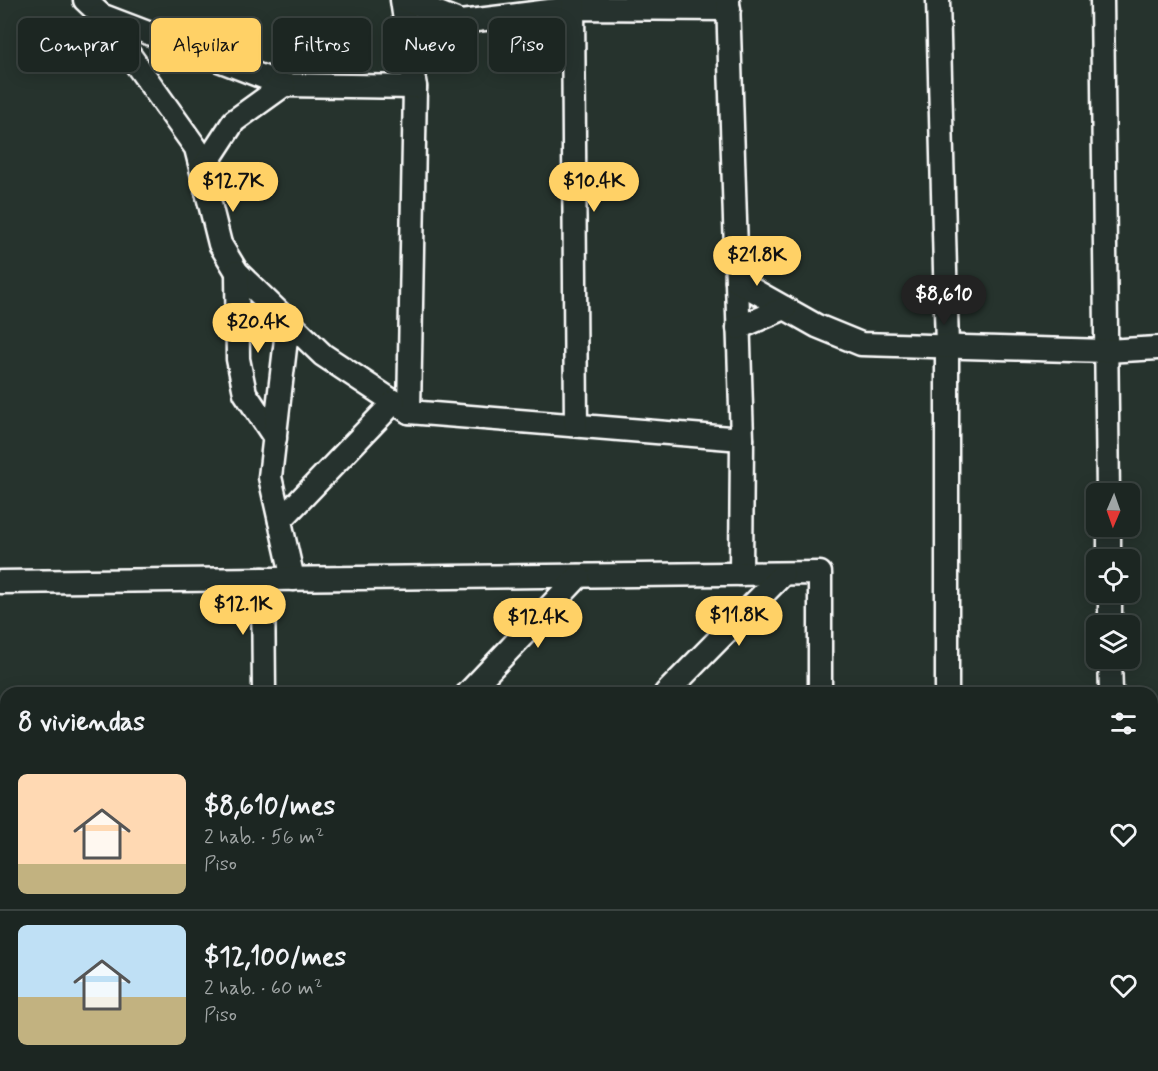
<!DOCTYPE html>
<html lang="es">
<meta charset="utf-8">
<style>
:root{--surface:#1c2622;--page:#29322f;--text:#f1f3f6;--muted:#a0a5a5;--line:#3a4340;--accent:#ffd166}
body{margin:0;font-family:Mynerve,sans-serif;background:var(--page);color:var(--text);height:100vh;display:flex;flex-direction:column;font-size:22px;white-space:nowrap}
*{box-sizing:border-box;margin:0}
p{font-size:20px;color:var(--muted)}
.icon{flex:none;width:33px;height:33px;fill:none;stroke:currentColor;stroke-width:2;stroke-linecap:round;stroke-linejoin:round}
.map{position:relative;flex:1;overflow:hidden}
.panel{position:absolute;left:0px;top:687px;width:1158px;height:384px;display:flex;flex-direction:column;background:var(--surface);border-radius:18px 18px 0 0;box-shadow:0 3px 15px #0003,0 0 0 2px var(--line)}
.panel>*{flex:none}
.guide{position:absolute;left:18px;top:18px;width:600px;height:54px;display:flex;gap:12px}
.needle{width:39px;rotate:182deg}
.controls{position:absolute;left:1086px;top:483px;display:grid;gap:12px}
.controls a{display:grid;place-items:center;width:54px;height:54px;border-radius:9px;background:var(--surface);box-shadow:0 3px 15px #0003,0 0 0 2px var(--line);font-size:30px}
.price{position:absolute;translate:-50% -51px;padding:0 14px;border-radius:21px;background:var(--accent);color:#111;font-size:20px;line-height:39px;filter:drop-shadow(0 2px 3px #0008)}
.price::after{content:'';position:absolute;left:50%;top:36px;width:18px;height:14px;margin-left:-9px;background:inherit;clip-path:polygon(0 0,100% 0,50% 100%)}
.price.current{background:#222;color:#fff}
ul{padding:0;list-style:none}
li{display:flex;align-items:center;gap:18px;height:150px;padding:0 18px}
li+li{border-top:2px solid var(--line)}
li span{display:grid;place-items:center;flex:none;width:168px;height:120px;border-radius:9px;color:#555}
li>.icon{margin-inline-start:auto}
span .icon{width:72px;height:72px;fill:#fffc;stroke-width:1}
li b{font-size:26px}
h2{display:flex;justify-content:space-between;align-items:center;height:72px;padding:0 18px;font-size:26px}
.tag{padding:0 21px;border-radius:9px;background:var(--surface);box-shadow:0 3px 15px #0003,0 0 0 2px var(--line);font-size:21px;line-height:54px}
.tag.current{background:var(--accent);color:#111}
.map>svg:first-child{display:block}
</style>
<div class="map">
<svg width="1158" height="1071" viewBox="0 0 1158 1071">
<rect width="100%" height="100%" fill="#26332d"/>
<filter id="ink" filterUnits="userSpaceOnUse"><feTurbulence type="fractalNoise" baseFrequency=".0167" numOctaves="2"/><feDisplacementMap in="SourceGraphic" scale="12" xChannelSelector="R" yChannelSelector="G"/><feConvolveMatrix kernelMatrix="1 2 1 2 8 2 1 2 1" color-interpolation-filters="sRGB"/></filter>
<g filter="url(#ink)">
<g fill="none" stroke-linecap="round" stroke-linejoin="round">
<g stroke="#fff" stroke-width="27">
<g id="minor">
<path d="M85,0L101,15L196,148L220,244L237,272L323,355L409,412"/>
<path d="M402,0L415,87L409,412L742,439"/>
<path d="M406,0L461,22L573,8L729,9"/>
<path d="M573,0L576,425"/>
<path d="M728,0L742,439L741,574"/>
<path d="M938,0L947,347V693"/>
<path d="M1102,0L1108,494"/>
<path d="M101,15L284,85L415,87"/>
<path d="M411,60L461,22"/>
<path d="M202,170L234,121L284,85"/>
<path d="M237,272L238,359L245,393L275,438"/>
<path d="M737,281L817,326L861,344L1106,351L1158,348"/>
<path d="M288,322L270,477L293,579"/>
<path d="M738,328L785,308"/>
<path d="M280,521L394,402"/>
<path d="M1109,526V560"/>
<path d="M263,579L264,693"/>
<path d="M0,582L820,573V693"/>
<path d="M1110,592V626"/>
<path d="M1110,658L1111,693"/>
<path d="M468,693L579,576"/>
<path d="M666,693L783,574"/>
<path d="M0,719H6"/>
<path d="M1152,736H1158"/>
<path d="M1152,766H1158"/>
<path d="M0,823H6"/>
<path d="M1152,928H1158"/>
<path d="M0,993L1,1071"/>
<path d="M134,1065V1071"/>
<path d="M265,1065V1071"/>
<path d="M413,1065L417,1071"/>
<path d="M721,1065L730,1071"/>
<path d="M1127,1065V1071"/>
<path d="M769,1071L770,1065"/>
<path d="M965,1071V1065"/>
</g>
</g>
<use href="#minor" stroke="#26332d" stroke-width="22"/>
</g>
</g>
</svg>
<div class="controls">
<a><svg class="needle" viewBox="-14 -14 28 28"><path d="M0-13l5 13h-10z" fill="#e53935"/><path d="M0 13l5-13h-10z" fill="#a0a5a5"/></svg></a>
<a><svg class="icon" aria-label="locate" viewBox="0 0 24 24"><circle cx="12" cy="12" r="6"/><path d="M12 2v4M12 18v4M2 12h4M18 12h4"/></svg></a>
<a><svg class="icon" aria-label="layers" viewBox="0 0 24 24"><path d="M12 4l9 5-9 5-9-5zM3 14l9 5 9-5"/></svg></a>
</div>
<b class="price" style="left:233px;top:213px">$12.7K</b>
<b class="price" style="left:594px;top:213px">$10.4K</b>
<b class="price" style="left:757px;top:287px">$21.8K</b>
<b class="price current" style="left:944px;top:326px">$8,610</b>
<b class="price" style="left:258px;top:354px">$20.4K</b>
<b class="price" style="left:243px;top:636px">$12.1K</b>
<b class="price" style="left:739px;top:647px">$11.8K</b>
<b class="price" style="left:538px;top:649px">$12.4K</b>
<div class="guide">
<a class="tag">Comprar</a>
<a class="tag current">Alquilar</a>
<a class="tag">Filtros</a>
<a class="tag">Nuevo</a>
<a class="tag">Piso</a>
</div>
<section class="panel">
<h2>8 viviendas<svg class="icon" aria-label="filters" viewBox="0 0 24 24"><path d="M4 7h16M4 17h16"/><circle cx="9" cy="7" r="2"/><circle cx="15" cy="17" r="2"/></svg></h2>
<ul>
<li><span style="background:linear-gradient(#ffd9b3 75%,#c2b280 0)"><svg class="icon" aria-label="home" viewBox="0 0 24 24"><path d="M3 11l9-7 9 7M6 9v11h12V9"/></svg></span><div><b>$8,610/mes</b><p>2 hab. · 56 m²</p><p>Piso</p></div><svg class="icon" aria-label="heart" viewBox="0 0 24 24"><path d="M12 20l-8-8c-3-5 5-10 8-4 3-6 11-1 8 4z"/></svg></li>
<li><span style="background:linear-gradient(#bfe0f5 60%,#c2b280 0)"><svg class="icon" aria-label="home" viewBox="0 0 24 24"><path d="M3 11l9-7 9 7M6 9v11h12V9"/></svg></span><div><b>$12,100/mes</b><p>2 hab. · 60 m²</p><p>Piso</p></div><svg class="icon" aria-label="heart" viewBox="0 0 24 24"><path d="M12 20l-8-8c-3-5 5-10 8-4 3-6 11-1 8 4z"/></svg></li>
</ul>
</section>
</div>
